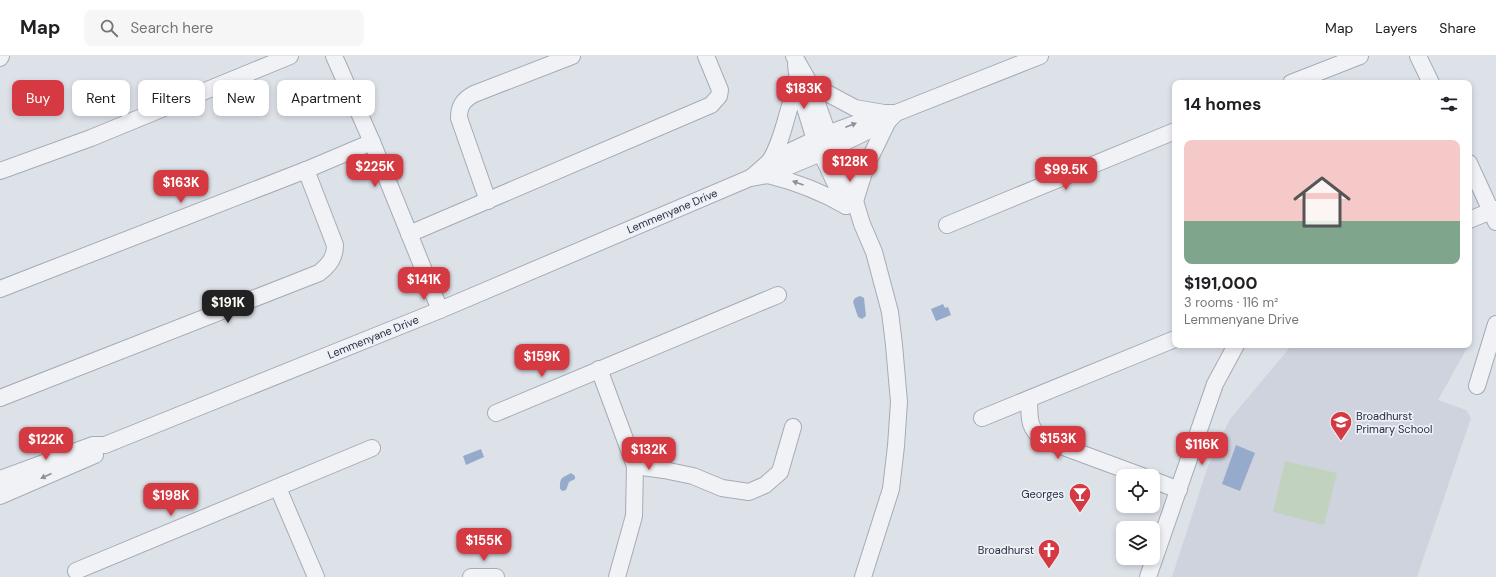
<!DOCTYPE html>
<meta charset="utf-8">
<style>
:root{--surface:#fff;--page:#f6f6f6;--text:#202124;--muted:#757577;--line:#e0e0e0;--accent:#d53a42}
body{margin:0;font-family:"DM Sans",sans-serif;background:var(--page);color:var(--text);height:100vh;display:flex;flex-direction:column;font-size:15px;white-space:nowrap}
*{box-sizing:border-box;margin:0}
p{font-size:13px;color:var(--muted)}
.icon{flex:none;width:22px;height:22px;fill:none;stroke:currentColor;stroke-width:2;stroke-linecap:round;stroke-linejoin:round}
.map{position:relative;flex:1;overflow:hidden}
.panel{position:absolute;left:1172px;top:24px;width:300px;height:268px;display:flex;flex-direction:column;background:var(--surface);border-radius:8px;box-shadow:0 2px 6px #0003}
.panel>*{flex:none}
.banner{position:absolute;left:12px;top:24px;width:380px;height:36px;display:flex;gap:8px}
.buttons{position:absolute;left:1116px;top:413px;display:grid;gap:8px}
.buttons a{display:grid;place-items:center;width:44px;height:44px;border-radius:8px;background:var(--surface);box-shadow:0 2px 6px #0003;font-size:20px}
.price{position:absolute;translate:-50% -34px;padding:0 9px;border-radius:8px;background:var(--accent);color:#fff;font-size:13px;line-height:26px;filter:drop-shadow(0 1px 2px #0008)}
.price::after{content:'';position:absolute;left:50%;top:24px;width:12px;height:9px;margin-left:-6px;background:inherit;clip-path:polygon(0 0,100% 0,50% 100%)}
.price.selected{background:#222;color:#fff}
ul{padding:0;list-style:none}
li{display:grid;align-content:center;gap:8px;height:212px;padding:0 12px}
li span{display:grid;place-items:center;height:124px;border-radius:8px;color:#555}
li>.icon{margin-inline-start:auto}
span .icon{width:72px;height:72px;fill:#fffc;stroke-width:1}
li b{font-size:17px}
h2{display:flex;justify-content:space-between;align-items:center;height:48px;padding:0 12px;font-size:17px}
.tag{padding:0 14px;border-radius:8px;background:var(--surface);box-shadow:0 2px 6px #0003;font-size:14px;line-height:36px}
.tag.selected{background:var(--accent);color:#fff}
header{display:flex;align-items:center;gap:24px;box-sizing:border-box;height:56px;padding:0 20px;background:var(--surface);border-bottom:1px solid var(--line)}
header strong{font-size:19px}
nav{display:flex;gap:22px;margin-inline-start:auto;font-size:14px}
.search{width:280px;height:36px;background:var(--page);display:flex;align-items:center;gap:10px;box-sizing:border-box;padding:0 14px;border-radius:8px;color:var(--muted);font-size:15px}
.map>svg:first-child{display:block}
</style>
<header>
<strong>Map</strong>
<div class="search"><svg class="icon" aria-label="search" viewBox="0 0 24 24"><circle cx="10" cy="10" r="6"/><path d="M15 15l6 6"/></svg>Search here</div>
<nav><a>Map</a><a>Layers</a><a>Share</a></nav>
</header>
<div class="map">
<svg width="1496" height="521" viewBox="0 0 1496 521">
<rect width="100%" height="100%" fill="#dde1e8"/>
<path fill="#cfd3dd" d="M1469,283L1471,285L1438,344L1466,354L1471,362L1417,521H1172L1208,410L1230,363L1292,289H1469Z"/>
<path fill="#c1d3be" d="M1285,405L1337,417L1324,469L1273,456Z"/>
<g fill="#96aacb">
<path d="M860,240L864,242L866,260L862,263L858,261L853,246L855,242Z"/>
<path d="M943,248L945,252L948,251L951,259L936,265L931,253Z"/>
<path d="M1236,389L1255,397L1240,435L1222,428Z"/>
<path d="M481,393L484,401L466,409L463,400Z"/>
<path d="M571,417L575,420V423L569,426L566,434L562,435C559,431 560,434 560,429C560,420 565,421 571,417Z"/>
</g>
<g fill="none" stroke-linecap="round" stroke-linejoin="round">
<g stroke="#a6abb6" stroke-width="18">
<g id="minor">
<path d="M334,0L372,86L440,254"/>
<path d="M794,0L810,28L833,92L855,145L862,168L874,196L890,256L894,289L899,346L896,390L891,433L863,521"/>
<path d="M1418,0L1431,27"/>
<path d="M0,2L1,0"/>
<path d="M796,9L799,32L815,84L846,150"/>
<path d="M1291,27L1360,0"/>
<path d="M810,28L855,52L884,57"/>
<path d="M770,105C781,87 784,69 790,50C793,44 796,38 799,32"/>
<path d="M1469,107L1496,166"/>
<path d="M0,115L91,82L290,0"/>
<path d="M768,119C796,126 820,135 846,150"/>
<path d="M752,121L770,105L827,78L885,57H896L1040,0"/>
<path d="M488,145L459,62C459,50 463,44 474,38L572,0"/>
<path d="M855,145L866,110L888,65"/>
<path d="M1469,164L1496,153"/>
<path d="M947,169L1175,75"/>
<path d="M409,178L711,49L719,40L720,34L706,0"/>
<path d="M0,233L306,114L372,86"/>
<path d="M599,313L635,410L634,460L617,521"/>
<path d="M1477,330L1496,268"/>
<path d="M0,342L319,217C329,209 335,202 335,189L306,114"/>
<path d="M1029,343C1030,361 1027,370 1042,383L1142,420"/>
<path d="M496,357L778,239"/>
<path d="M982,362L1175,283"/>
<path d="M635,410L664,414L693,420L722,432L749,436L765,429L780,416L793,371"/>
<path d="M0,423L93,389H105L440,254L750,122L768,119L833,92L888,65L896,57"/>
<path d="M1153,424L1179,434"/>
<path d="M278,432L316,521"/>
<path d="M0,440L95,399"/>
<path d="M76,515L372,392"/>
<path d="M471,521H496"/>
<path d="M1148,521L1215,328L1236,289"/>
</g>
</g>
<use href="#minor" stroke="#f0f2f6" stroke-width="16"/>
</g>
<defs><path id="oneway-solid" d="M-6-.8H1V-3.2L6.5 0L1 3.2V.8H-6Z"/></defs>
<g fill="#8b909b">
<use href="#oneway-solid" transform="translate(851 69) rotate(-21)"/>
<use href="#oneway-solid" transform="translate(798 127) rotate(-160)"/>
<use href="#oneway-solid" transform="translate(46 420) rotate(156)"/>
</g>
<defs>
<g id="school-pin" transform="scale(1.15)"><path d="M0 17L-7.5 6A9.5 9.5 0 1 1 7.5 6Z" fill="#d53a42" stroke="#edf0f6"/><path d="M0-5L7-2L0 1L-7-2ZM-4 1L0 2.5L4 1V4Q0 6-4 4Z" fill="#fff"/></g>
<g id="bar-pin" transform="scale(1.15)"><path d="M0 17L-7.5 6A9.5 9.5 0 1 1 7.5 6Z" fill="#d53a42" stroke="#edf0f6"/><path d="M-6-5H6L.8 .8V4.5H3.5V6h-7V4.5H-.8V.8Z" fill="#fff"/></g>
<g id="church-pin" transform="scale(1.15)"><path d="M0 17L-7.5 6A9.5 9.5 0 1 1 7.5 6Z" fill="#d53a42" stroke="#edf0f6"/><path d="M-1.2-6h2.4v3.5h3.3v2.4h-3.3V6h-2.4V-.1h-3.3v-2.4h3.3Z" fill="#fff"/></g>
</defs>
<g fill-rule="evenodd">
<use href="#school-pin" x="1341" y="366"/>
<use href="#bar-pin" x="1080" y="438"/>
<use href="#church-pin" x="1049" y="494"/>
</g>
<g text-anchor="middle" stroke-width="3.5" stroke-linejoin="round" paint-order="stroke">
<g font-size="11" fill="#262d40" stroke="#edf0f6">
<text transform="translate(672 155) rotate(-23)" y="4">Lemmenyane Drive</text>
<text transform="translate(373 281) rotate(-22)" y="4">Lemmenyane Drive</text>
</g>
<g font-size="11" fill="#262d40" stroke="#edf0f6" text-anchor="end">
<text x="1356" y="364" text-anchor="start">Broadhurst<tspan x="1356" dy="13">Primary School</tspan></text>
<text x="1064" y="442">Georges</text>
<text x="1034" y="498">Broadhurst</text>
</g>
</g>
</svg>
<div class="buttons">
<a><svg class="icon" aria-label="locate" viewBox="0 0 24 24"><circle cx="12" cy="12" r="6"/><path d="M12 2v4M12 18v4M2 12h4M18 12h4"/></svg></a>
<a><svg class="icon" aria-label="layers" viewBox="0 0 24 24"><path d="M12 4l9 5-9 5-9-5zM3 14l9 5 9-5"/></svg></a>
</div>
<b class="price" style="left:804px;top:54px">$183K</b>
<b class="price" style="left:850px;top:127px">$128K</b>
<b class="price" style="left:375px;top:132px">$225K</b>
<b class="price" style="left:1066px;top:135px">$99.5K</b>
<b class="price" style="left:181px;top:148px">$163K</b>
<b class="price" style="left:424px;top:245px">$141K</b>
<b class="price selected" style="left:228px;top:268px">$191K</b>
<b class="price" style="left:542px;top:322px">$159K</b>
<b class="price" style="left:1058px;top:404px">$153K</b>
<b class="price" style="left:46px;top:405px">$122K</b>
<b class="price" style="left:1202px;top:410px">$116K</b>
<b class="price" style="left:649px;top:415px">$132K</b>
<b class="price" style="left:171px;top:461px">$198K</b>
<b class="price" style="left:484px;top:506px">$155K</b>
<div class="banner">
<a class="tag selected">Buy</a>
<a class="tag">Rent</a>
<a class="tag">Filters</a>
<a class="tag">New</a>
<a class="tag">Apartment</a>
</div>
<section class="panel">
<h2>14 homes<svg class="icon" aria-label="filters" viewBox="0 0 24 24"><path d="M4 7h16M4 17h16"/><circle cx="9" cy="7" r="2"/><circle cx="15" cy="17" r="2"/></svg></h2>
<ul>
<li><span style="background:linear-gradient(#f6c9c9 65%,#7fa58c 0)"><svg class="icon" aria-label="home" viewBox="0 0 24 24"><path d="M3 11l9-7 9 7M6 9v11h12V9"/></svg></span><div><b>$191,000</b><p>3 rooms · 116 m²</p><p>Lemmenyane Drive</p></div></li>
</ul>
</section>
</div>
